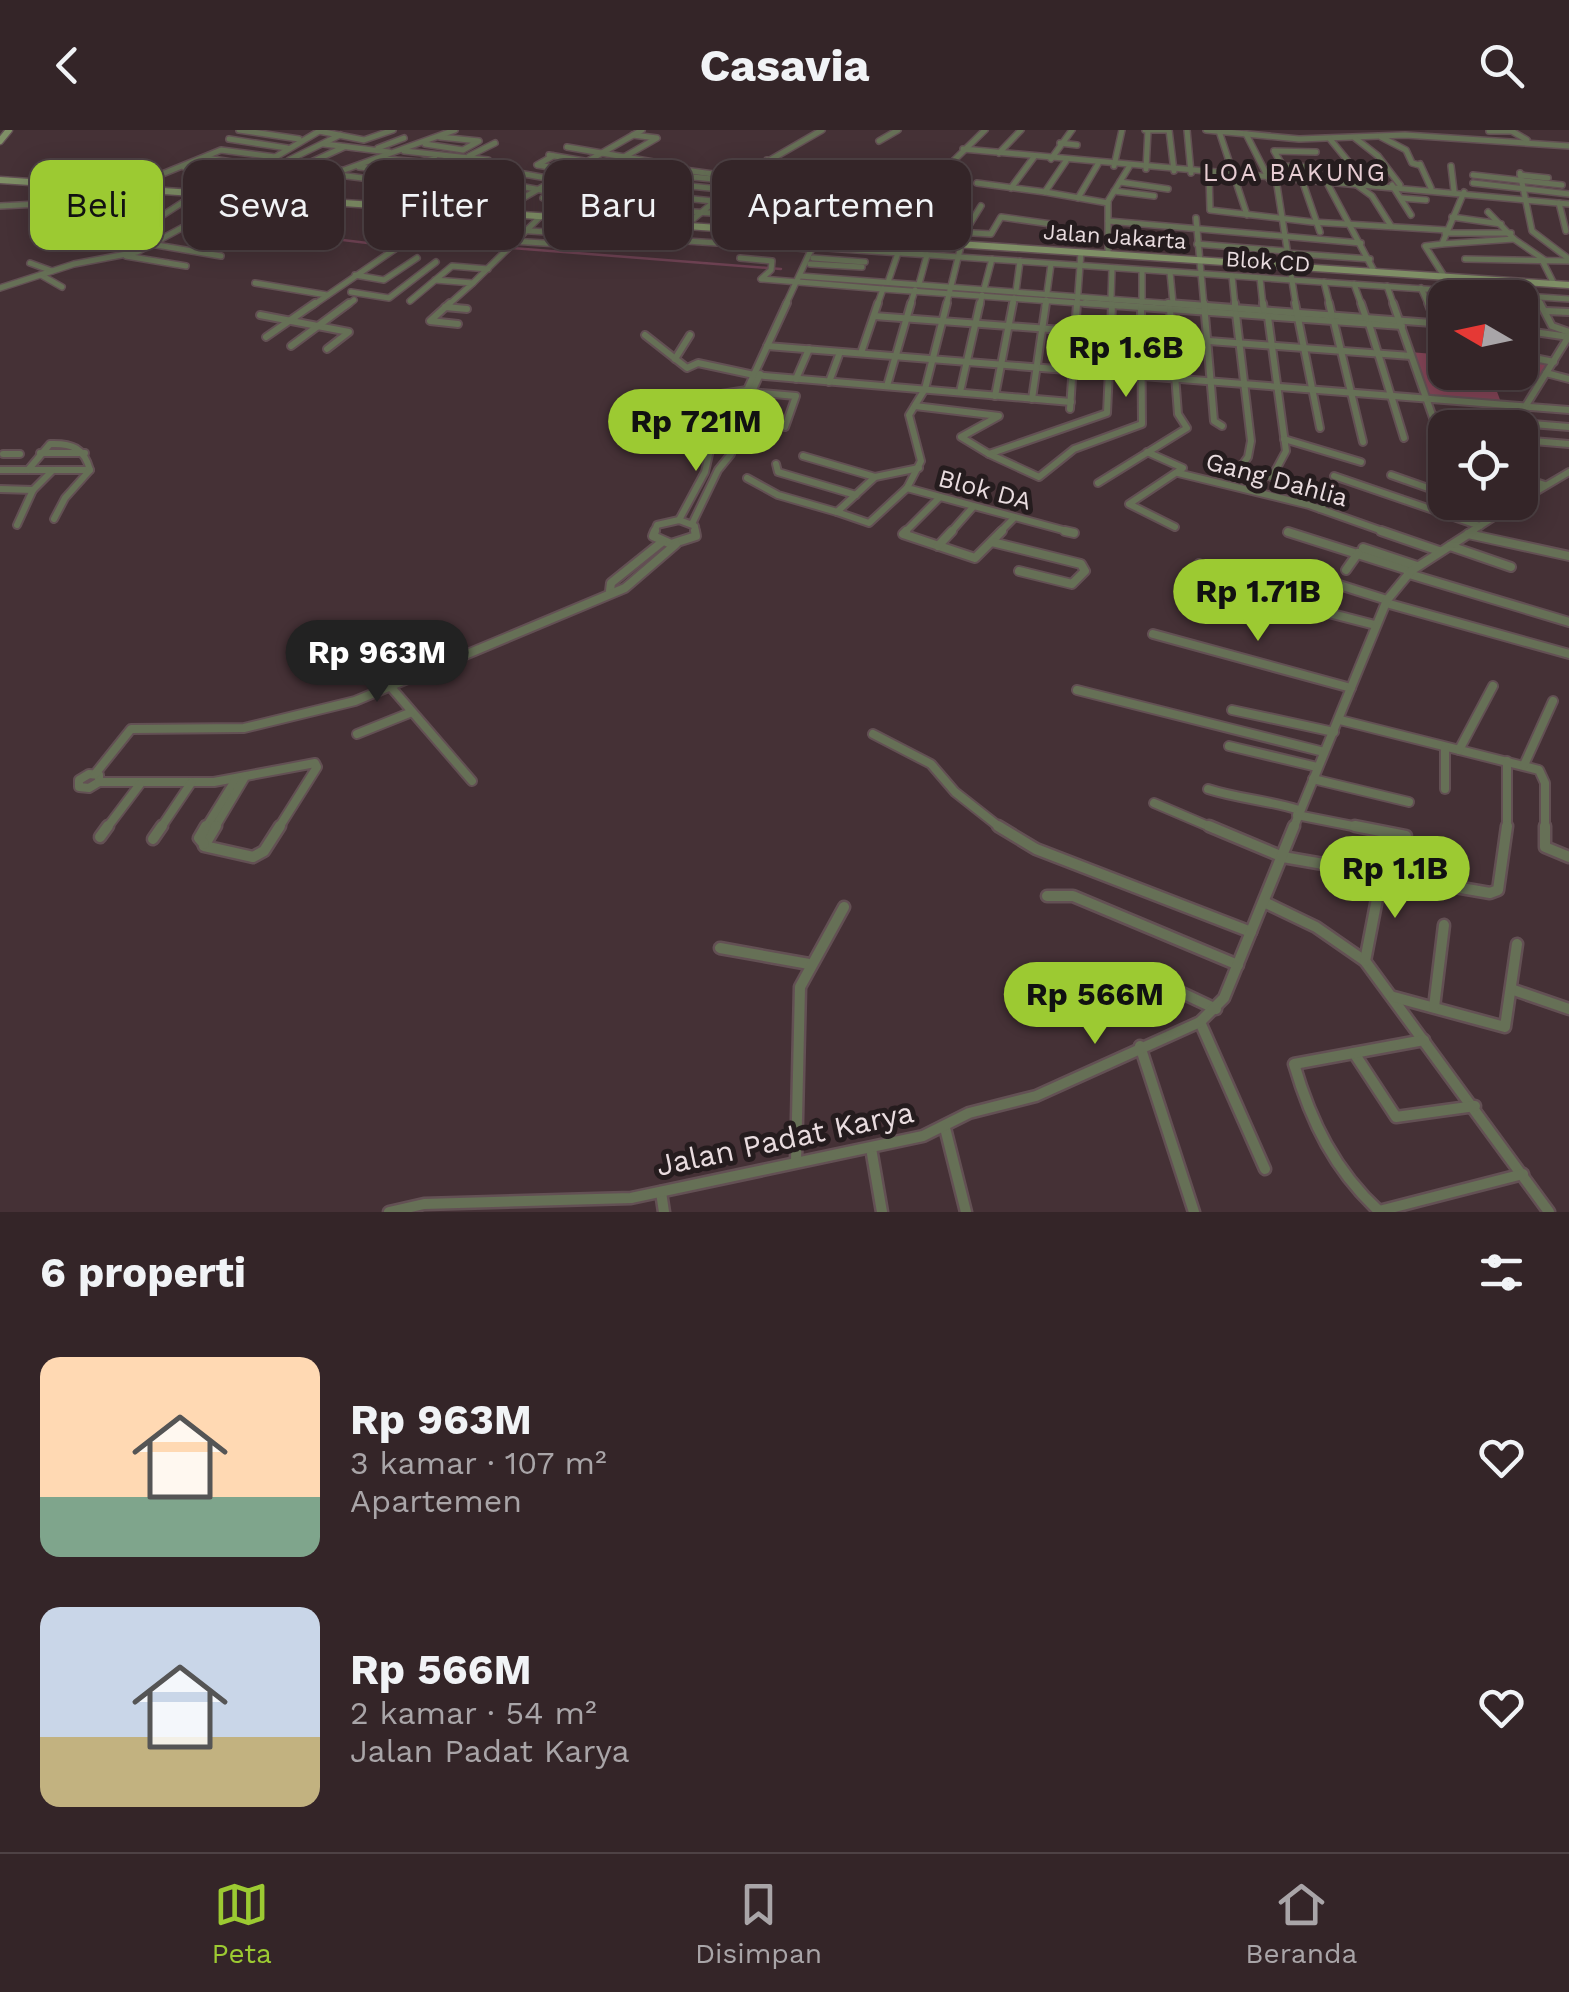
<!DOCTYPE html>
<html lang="id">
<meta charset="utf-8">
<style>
:root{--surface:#342528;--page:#3f3134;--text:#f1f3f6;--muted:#a9a5a8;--line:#4e4245;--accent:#9cca32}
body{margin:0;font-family:"Work Sans",sans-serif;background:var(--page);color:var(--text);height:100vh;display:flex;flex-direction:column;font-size:38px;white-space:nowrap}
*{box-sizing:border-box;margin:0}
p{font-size:32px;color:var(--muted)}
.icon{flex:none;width:55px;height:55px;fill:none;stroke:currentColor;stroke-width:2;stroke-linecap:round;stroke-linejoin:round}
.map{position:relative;height:1082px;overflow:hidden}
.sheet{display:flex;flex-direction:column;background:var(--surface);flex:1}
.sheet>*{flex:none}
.banner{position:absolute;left:30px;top:30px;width:1000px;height:90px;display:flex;gap:20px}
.needle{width:65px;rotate:279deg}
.tools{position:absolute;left:1428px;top:150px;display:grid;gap:20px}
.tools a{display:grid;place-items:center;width:110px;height:110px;border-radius:20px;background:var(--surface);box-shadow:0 5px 25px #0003,0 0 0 2px var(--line);font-size:50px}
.price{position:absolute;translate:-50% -85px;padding:0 22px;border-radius:35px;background:var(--accent);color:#111;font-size:32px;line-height:65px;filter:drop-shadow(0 2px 5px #0008)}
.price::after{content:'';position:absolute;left:50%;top:60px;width:30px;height:22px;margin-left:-15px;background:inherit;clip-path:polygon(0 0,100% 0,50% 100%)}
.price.selected{background:#222;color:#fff}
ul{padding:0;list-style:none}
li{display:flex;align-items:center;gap:30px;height:250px;padding:0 40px}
li span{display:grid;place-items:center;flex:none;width:280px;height:200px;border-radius:20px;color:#555}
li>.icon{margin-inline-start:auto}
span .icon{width:120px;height:120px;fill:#fffc;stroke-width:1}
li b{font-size:42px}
h2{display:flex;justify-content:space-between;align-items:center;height:120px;padding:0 40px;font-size:42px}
.tag{padding:0 35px;border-radius:20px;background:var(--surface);box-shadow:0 5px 25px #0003,0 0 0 2px var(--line);font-size:35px;line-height:90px}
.tag.selected{background:var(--accent);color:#111}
header{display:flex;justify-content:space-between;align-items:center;height:130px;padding:0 40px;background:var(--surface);font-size:45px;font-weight:700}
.tabs{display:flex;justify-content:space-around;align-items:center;height:140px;border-top:2px solid var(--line);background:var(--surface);font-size:28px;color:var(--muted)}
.tabs a{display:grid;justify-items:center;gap:5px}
.tabs .selected{color:var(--accent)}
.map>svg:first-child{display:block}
</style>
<header><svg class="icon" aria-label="back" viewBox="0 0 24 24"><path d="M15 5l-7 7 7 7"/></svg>Casavia<svg class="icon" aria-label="search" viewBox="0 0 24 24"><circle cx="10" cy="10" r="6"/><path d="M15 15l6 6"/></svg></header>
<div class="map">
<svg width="1569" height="1082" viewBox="0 0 1569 1082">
<rect width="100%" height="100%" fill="#453136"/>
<path fill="#824456" d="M1410,222L1445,225V242H1520V230L1553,234L1542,249L1490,243L1502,275L1427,269Z"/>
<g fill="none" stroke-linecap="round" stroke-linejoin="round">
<g stroke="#6e4253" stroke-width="2.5">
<path d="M227,96L384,115L504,117"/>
<path d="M512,118L781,139"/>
</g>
<g stroke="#635054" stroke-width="8">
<g id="street-far3">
<path d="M239,0L299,9"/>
<path d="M1145,0H1169L1174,41"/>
<path d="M1187,0L1191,43"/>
<path d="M1206,0L1299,9L1405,5L1569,16"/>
<path d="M1510,0L1527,10"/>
<path d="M319,1L364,10L393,0"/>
<path d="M1219,1L1247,85"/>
<path d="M1489,1H1511"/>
<path d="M1246,4L1269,49"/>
<path d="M340,5L289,30L341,40"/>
<path d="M1381,7L1406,20L1412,33L1419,35"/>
<path d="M1355,8L1378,26L1400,55"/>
<path d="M229,9L287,18"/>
<path d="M1330,9L1365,52"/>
<path d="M879,11L898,0"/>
<path d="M1060,13L1077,15"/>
<path d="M324,14L389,22"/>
<path d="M425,14L463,20L479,11L440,7"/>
<path d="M378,18L404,8"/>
<path d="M963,19L1569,74"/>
<path d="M404,21L488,30"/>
<path d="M1316,22L1274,21L1283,36L1326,37"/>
<path d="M999,23L1021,0"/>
<path d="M549,25L584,31"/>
<path d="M469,26L495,13"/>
<path d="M553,26L537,35L568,40"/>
<path d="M206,28L257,36"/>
<path d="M384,29L420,32L435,29"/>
<path d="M1051,29L1072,0"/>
<path d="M767,30L787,34"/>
<path d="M1066,31L1045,62L1108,73"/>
<path d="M307,34L344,17"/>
<path d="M612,34L657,8L633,5"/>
<path d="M1420,34L1431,58"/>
<path d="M574,36L628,47"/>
<path d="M1114,36L1122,0"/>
<path d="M1451,36L1454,61"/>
<path d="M184,37L234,45"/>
<path d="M359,37L426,44L448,27"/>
<path d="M677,39L742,48"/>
<path d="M1146,39L1148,0"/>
<path d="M272,41L307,46"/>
<path d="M513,42L552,49"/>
<path d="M749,42L774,47"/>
<path d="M1520,43L1532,101L1569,129"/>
<path d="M662,44L765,54"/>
<path d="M1209,44L1210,80L1312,92L1446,100"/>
<path d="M244,45L262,48"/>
<path d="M339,45L409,54"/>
<path d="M560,45L610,55"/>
<path d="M1473,45L1562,55"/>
<path d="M1520,45L1548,48"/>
<path d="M1276,49L1296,176"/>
<path d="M1325,49L1374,141"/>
<path d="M486,50L552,62"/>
<path d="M1302,50L1320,102"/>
<path d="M1350,50L1372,66L1391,96"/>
<path d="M874,52L900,58L886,69"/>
<path d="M1120,52L1168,59"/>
<path d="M977,53L1045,62"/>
<path d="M1473,53L1569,64"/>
<path d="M670,54L768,64"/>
<path d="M894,55L910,44"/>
<path d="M1392,55L1411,85"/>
<path d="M128,58L221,20L275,27"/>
<path d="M1011,58L1034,27"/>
<path d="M565,59L592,64"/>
<path d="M473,60L518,68"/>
<path d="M1114,61L1154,66"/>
<path d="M196,63L267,32L321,0"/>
<path d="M896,63L923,67"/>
<path d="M663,66L754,75"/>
<path d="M270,68L325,37"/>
<path d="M543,68L572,73"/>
<path d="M1078,68L1098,34"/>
<path d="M1401,68L1426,70"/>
<path d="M293,69L344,40L455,0"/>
<path d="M1559,73L1566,101"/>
<path d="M575,74L756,86"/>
<path d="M0,76L38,74L74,57"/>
<path d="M402,76L445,49L461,33"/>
<path d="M114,77L95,73L124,60"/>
<path d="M614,77L645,60L636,58"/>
<path d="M861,77L870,71L882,73"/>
<path d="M1488,82L1514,109L1546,131"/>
<path d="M497,83L642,0"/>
<path d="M513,86L502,99L812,119"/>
<path d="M160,87L194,65"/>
<path d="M1452,87L1501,94"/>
<path d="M1196,88L1204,176"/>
<path d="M551,89L565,77L659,33L567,17"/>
<path d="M1108,91L1361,113"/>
<path d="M942,95L968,97L981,76"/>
<path d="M685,96L751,41L822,0"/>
<path d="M758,101L792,70"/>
<path d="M939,101L991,104L1001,87L1051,94L1050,103"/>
<path d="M1445,103H1511"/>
<path d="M850,107L862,79L845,73L887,40"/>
<path d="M480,109L607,117"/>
<path d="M894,109L941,43L985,0"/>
<path d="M127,110L221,126"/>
<path d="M930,112L939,101L955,58L931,56"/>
<path d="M1197,114L1285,121"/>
<path d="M1442,114L1514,109"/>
<path d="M813,117L1569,169"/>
<path d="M1108,123V71L1129,37"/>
<path d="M1286,123L1370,129"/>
<path d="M126,126L186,136"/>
<path d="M740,128L772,131L771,140L761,149L883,159"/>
<path d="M813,128L865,132"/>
<path d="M1465,129L1569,131"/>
<path d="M1543,132L1554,154"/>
<path d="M30,133L52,141"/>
<path d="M810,134L862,137"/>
<path d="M1142,140V171"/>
<path d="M1170,142L1173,173"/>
<path d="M41,145L62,157"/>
<path d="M355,145L384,150L417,128"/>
<path d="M800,146L1201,176"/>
<path d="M1232,146L1235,176"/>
<path d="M1260,148L1263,176"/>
<path d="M435,150L473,153L447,176"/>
<path d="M888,152L898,123"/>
<path d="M1324,152L1330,176"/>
<path d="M255,153L327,165"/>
<path d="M473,153L539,88"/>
<path d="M919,154L927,125"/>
<path d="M1354,154L1362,176"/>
<path d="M1530,154L1541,176"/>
<path d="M1387,156L1394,176"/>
<path d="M0,158L74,134L137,122L241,66"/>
<path d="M1421,158L1429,176"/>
<path d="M984,159L992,129"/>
<path d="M1016,161L1020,131"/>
<path d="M351,162L389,168L436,132"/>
<path d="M1047,163L1051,134"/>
<path d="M1458,168L1425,116L1442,114L1464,62"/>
<path d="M1111,169L1112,138"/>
<path d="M410,171L452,136L488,139"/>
<path d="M312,176L449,82"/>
<path d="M346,176L354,170"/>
<path d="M785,176L818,105"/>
<path d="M877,176L883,159L1120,176"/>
<path d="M910,176L915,160"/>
<path d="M946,176L961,116"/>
<path d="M980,176L982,165"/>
<path d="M1012,176L1014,168"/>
<path d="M1045,176L1046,170"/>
<path d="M1077,176L1081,122"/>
</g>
</g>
<g stroke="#635054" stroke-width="10">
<g id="street-far2">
<path d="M450,173L430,191L458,194"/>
<path d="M947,173L925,259L909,285L921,331L907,358L1074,403"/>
<path d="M1085,173L1402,196"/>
<path d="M1168,173L1445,194"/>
<path d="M1204,173L1214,291L1222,296"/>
<path d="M1235,173V178"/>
<path d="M1263,173L1264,180"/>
<path d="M1295,173L1320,298"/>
<path d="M1329,173L1332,186"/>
<path d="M1361,173L1366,188"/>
<path d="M1393,173L1438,302L1445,303"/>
<path d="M1428,173L1436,193"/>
<path d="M1540,173L1552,196L1569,202"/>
<path d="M445,177L467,179"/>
<path d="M1546,181L1569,182"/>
<path d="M1236,184L1251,311L1248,327L1240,338L1272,347"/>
<path d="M260,185L349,202L327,219"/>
<path d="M874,186L1411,226"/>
<path d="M1268,187L1286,321L1272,347L1335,364L1320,379"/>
<path d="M1334,192L1363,312"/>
<path d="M1369,194L1404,308"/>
<path d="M1520,200L1569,207"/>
<path d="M645,205L687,238L698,233L754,245L1071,272"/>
<path d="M266,207L315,173"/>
<path d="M291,216L349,173"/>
<path d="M767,216L1569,280"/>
<path d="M1520,217L1526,201"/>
<path d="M861,223L878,173"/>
<path d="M1520,225L1554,232"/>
<path d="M675,229L690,205"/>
<path d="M1546,243L1569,249"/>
<path d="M796,249L809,219"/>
<path d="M829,252L840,222"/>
<path d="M887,256L911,173"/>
<path d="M750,262L796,266L785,297"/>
<path d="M960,262L980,173"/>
<path d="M995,266L1013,173"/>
<path d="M1032,269L1046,173"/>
<path d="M915,276L999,286L961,307L989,324L1107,283L1112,175"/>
<path d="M1525,277L1569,206"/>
<path d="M1070,279L1077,173"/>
<path d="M1433,286L1569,297"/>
<path d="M698,292L715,265L747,260"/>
<path d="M693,294L690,280L703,273"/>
<path d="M1284,309L1361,332"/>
<path d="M1520,310L1569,314"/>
<path d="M626,314L711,288H737"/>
<path d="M1147,322L1183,338L1129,374L1175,397"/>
<path d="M40,323H85"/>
<path d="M3,324H20"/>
<path d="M989,324L1039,347L1074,319L1142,294L1141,177"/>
<path d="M803,326L875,347"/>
<path d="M776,334L778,342L856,365"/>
<path d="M0,340H90"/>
<path d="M28,340L50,314C72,313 84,318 90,340L65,368L54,389"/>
<path d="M1178,343L1309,375L1388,403"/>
<path d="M1391,345L1445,364"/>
<path d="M1334,346L1480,396"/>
<path d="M1520,347L1545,355"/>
<path d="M747,348L778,365L837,382"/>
<path d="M1098,353L1187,298L1178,284L1170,179"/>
<path d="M907,358L869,393L837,382L875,347L919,338"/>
<path d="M0,359L33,360"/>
<path d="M1520,371L1569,342"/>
<path d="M1470,372L1501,382"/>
<path d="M679,390L705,342L710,320L734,288L787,173"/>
<path d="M692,394L718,340L731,324L734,302L760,244"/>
<path d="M17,395L33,360L52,341"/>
<path d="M654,403L657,395L679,390L695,396L696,403"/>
<path d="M904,403L939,368"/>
<path d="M950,403L973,377"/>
<path d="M999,403L1013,389"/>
<path d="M1469,403L1517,372"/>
</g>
</g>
<g stroke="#635054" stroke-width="12">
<g id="street-far1">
<path d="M655,401L653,406L671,414L696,406L695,401"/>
<path d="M906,401L903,404L975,428L1002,401"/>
<path d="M1065,401L1074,403"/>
<path d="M1381,401L1439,421"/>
<path d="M1288,402L1411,441"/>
<path d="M1468,404L1569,426"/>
<path d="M992,412L1081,434L1085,441L1072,454L1019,441"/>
<path d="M938,416L952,401"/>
<path d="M1450,416L1511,437"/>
<path d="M1363,418L1417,436"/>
<path d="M1279,436L1387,470"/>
<path d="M1346,440L1358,423"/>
<path d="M1409,444L1569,492"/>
<path d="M1185,446L1375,495"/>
<path d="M1192,448L1199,434"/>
<path d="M1238,459L1246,438"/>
<path d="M610,461L611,453L662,412"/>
<path d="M1386,473L1569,524"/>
<path d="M1153,504L1351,558"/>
<path d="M390,556L472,651"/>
<path d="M1077,560L1324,622"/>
<path d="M1232,580L1334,602"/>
<path d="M1340,590L1539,640L1545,653V699"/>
<path d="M357,604L412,582"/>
<path d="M873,604L931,634L955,662L1002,699"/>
<path d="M1229,616L1317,637"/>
<path d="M1445,617V659"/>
<path d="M1459,620L1493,556"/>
<path d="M1507,631V699"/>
<path d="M1524,635L1553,571"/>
<path d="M89,644L99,645V652L89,658L79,657V650Z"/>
<path d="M95,644L131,599L244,598L355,571L625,458L676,414"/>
<path d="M1313,649L1409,672"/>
<path d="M99,652H214L315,633L317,637L278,699"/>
<path d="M1208,659C1239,669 1268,670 1299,680"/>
<path d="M1154,673L1215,699"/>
<path d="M1297,685L1368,699"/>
<path d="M106,699L140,654"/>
<path d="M160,699L191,653"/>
<path d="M205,699L236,649"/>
<path d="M214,699L245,647"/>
<path d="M1293,699L1387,470L1411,441L1473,401"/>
</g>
</g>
<g stroke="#635054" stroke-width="15">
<g id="street">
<path d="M216,696L204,716L253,727L264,721L280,696"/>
<path d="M998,696L1036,719L1251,802"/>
<path d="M1209,696L1283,727L1490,763L1498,760L1507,696"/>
<path d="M1355,696L1406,706"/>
<path d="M1545,696V717L1569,727"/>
<path d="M100,707L108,696"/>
<path d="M153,709L162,696"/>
<path d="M204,714L199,708L206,696"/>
<path d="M1047,766H1073L1238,835"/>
<path d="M1264,772L1316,797L1365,831L1549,1082"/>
<path d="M720,818L809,834"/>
<path d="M1365,831L1382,743"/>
<path d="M1163,854L1216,879"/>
<path d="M1511,859L1569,879"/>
<path d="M1394,867L1505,897L1517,814"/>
<path d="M1434,877L1444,795"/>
<path d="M1200,892L1265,1039"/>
<path d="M1140,916L1194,1082"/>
<path d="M1354,923L1396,987L1475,976"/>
<path d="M945,998L966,1082"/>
<path d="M871,1018L882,1082"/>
<path d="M796,1032L800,857L844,777"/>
<path d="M661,1062L664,1082"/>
<path d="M1379,1081L1523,1044"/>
<path d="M389,1082L424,1074L631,1068L923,1006L969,983L1036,966L1200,892L1224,868L1294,696"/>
<path d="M1380,1082C1335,1041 1311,992 1294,934L1424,910"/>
</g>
</g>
<g stroke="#635054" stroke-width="9">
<g id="secondary">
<path d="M0,11L9,0"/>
<path d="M0,50L1569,155"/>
</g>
</g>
<use href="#street-far3" stroke="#667056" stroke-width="5"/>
<use href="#street-far2" stroke="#667056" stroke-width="6"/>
<use href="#street-far1" stroke="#667056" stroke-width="8"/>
<use href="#street" stroke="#667056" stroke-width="10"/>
<use href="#secondary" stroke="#7f8f66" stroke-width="6"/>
</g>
<g text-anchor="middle" stroke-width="10" stroke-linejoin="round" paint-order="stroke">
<g font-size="22" fill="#e9dcdf" stroke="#251c1e">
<text transform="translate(1115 106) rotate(4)" y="8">Jalan Jakarta</text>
<text transform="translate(1268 131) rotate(4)" y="8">Blok CD</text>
</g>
<g font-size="25" letter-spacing="2.5" fill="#e7cdd3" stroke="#251c1e">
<text x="1295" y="51">LOA BAKUNG</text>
</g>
<g font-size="25" fill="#e9dcdf" stroke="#251c1e">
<text transform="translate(1277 349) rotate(15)" y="9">Gang Dahlia</text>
<text transform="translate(985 359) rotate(15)" y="9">Blok DA</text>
</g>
<g font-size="30" fill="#e9dcdf" stroke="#251c1e">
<text transform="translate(785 1009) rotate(-12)" y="10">Jalan Padat Karya</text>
</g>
</g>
</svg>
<div class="tools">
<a><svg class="needle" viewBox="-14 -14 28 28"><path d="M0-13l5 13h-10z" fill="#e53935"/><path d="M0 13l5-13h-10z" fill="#a9a5a8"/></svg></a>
<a><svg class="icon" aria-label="locate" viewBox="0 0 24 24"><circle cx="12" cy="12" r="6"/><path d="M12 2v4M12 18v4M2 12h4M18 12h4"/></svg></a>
</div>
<b class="price" style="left:1126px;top:270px">Rp 1.6B</b>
<b class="price" style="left:696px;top:344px">Rp 721M</b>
<b class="price" style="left:1258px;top:514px">Rp 1.71B</b>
<b class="price selected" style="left:377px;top:575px">Rp 963M</b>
<b class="price" style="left:1395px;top:791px">Rp 1.1B</b>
<b class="price" style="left:1095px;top:917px">Rp 566M</b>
<div class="banner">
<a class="tag selected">Beli</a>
<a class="tag">Sewa</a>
<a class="tag">Filter</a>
<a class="tag">Baru</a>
<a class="tag">Apartemen</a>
</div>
</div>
<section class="sheet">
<h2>6 properti<svg class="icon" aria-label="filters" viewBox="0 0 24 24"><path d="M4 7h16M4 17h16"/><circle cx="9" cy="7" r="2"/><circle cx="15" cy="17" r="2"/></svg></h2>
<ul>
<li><span style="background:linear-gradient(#ffd9b3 70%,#7fa58c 0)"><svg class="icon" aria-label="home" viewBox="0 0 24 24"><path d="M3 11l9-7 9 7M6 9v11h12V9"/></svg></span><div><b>Rp 963M</b><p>3 kamar · 107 m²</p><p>Apartemen</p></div><svg class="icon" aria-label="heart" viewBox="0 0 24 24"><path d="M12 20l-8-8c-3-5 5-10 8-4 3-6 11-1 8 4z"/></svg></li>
<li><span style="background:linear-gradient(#c9d6e8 65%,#c2b280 0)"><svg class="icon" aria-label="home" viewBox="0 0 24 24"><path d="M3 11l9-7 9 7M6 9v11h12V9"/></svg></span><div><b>Rp 566M</b><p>2 kamar · 54 m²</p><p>Jalan Padat Karya</p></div><svg class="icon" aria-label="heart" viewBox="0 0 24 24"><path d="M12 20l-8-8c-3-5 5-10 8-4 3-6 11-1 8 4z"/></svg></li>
</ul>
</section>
<nav class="tabs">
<a class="selected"><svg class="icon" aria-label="map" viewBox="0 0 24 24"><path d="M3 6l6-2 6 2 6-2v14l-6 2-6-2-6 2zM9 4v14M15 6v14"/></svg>Peta</a>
<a><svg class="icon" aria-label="saved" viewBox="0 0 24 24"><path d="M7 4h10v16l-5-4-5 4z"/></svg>Disimpan</a>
<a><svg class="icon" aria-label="home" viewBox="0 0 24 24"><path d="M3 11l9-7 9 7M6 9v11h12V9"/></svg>Beranda</a>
</nav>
